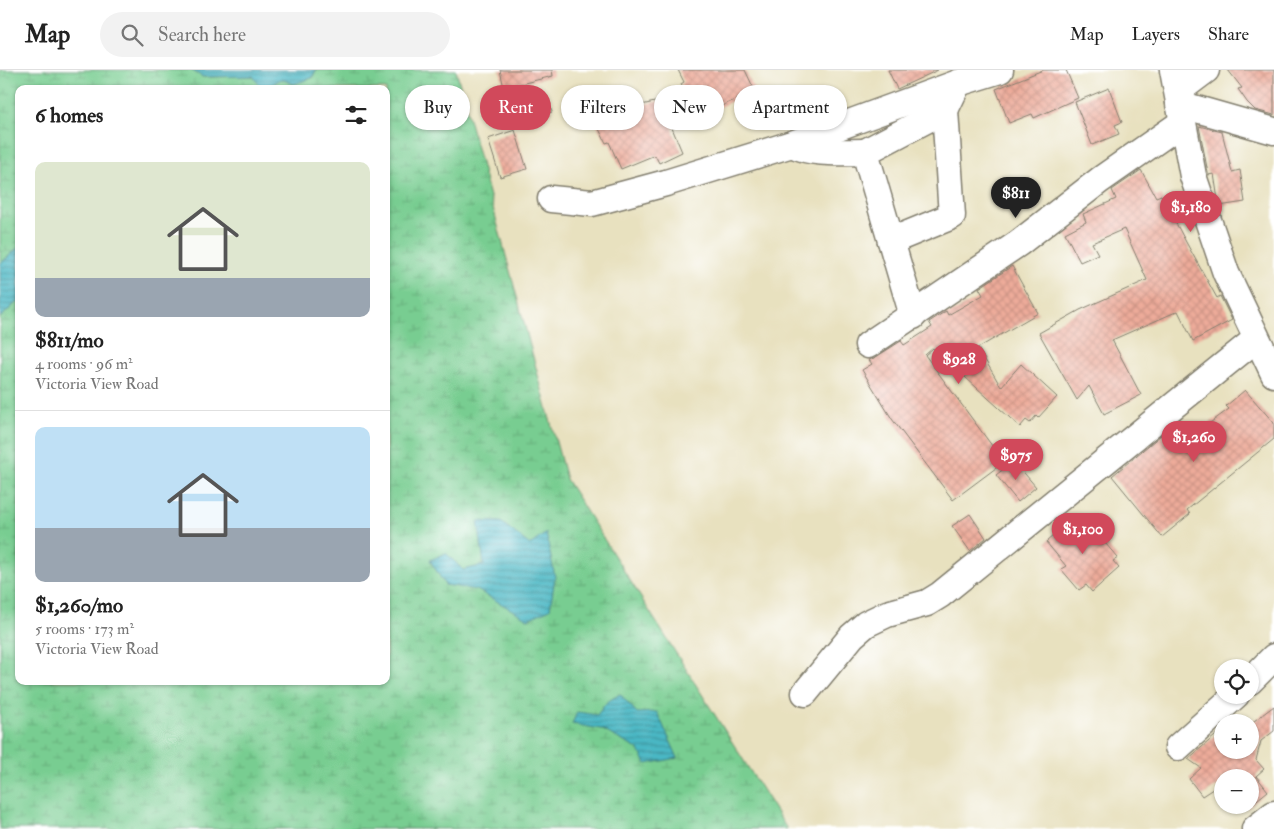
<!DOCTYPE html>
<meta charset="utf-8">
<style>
:root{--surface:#fff;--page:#f2f2f2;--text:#222;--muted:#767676;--line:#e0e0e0;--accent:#d1495b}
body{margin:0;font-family:"IM FELL Double Pica",serif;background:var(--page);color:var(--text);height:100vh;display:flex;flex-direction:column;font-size:19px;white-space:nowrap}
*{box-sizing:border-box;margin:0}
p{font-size:16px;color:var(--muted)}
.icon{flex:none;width:28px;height:28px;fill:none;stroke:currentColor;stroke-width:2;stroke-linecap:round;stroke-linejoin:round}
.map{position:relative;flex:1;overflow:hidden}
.drawer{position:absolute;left:15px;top:15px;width:375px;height:600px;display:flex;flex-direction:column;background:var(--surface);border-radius:10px;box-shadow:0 1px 4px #0004}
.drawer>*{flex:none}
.guide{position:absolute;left:405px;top:15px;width:475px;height:45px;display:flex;gap:10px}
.buttons{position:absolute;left:1214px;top:589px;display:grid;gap:10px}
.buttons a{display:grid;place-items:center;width:45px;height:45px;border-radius:50%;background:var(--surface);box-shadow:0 1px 4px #0004;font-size:25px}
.price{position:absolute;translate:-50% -42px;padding:0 11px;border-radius:18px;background:var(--accent);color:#fff;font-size:16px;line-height:32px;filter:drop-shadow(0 1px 2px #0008)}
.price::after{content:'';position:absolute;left:50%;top:30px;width:15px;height:11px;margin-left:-8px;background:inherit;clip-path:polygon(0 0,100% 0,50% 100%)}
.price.current{background:#222;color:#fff}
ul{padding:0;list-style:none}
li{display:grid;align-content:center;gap:10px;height:265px;padding:0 20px}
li+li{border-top:1px solid var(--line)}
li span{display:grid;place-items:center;height:155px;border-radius:10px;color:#555}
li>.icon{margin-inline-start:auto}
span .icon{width:90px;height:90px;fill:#fffc;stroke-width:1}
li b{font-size:21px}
h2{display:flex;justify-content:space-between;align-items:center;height:60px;padding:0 20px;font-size:21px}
.chip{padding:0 18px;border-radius:22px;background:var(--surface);box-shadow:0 1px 4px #0004;font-size:18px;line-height:45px}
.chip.current{background:var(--accent);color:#fff}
header{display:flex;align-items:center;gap:30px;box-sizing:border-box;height:70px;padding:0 25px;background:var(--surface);border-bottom:1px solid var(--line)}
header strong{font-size:24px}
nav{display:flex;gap:28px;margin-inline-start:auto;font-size:18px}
.search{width:350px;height:45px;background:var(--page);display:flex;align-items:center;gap:12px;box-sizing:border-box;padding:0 18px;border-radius:28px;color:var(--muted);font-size:19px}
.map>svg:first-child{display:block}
</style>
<header>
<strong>Map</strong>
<div class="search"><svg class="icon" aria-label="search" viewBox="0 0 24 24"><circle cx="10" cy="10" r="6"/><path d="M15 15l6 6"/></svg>Search here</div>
<nav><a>Map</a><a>Layers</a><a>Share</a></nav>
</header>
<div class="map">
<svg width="1274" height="759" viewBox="0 0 1274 759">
<defs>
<pattern id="wetland-marsh" width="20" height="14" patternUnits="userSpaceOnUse" patternTransform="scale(1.25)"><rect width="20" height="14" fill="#78cd91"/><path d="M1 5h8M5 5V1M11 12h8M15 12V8" fill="none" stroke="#67af7c"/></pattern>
<pattern id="water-rules" width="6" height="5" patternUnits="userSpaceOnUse" patternTransform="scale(1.25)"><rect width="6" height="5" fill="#4ab7c4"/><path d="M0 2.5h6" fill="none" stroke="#3d949e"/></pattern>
<pattern id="building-cross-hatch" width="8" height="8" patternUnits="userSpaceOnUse" patternTransform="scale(1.25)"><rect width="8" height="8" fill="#edab9a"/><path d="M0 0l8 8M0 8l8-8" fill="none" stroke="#cb9384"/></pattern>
</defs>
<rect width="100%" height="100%" fill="#fff"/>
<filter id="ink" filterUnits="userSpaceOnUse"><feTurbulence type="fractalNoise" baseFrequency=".02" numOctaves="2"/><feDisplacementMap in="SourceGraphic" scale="10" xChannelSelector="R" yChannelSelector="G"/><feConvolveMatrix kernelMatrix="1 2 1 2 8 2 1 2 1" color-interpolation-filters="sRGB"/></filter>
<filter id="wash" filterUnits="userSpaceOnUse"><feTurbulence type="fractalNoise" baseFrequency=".0096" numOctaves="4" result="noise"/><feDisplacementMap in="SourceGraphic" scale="20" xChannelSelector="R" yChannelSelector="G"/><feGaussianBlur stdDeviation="1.12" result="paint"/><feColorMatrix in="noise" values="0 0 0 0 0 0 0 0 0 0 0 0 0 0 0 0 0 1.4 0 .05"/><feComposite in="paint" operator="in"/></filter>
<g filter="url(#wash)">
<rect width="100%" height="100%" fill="#e8e1bf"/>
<path fill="url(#wetland-marsh)" stroke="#4a7456" d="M0,0H191L203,7L253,6L271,15L281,9L312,8L316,0H456L566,409L787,759H0V248L19,230V611H386V19H19V177L0,194Z"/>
<g fill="url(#water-rules)" stroke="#336a70">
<path d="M191,0H316L312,8L294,14L281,9L271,15L260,16L253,6L203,7Z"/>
<path d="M19,177V230L0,248V194Z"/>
<path d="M478,451L501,452L530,475L546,463L555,507L550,539L528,549L477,520L445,515L430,490L446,483L463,500L484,495Z"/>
<path d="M620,624L637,643L657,642L678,688L646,694L639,680L601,659L572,654L577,642L597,645L607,632Z"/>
</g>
<g id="blocks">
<g fill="url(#building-cross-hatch)">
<path d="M500,0H552L553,6L504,18Z"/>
<path d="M678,0H745L755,21L672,58L682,82L659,93L655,85L621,99L609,72L606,73L589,39L615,27L620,37L626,34L628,38L686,25L681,14L684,12Z"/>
<path d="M888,0H938L897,19Z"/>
<path d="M1043,0H1066L1078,28L1034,48L1032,44L1009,53L996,19Z"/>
<path d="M1228,0H1274V45L1255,40L1247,32L1238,19L1242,18Z"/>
<path d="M1109,18L1122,52L1115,55L1119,64L1092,75L1075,32Z"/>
<path d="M547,26L552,42L530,49L525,34Z"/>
<path d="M1199,56L1222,62L1232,102L1240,100L1245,132L1219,136L1214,104L1208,105V103Z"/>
<path d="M515,60L527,99L500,107L488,69Z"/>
<path d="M1141,100L1156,127L1161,125L1187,174L1217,228L1220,226L1232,250L1193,271L1178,241L1112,270L1141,325L1104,344L1089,316L1077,330L1039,263L1080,240L1147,210L1124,159L1092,173L1098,184L1080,192L1065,163L1086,152L1083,144L1116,129L1112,120Z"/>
<path d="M1012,196L1038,243L978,278L1001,317L1021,294L1057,327L1038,348L1036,346L1030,353L1026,350L1020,357L933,278L925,285L1004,392L953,430L892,349L862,300L872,294L869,290L876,287L901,271L904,275L932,257L929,252L946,241L948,245L983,225L979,218Z"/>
<path d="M1245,320L1274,353V369L1187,440L1190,444L1162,467L1112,406L1161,365L1173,380L1229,339L1226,336Z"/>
<path d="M1014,391L1036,417L1018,432L996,405Z"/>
<path d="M970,444L986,468L970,481L952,456Z"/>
<path d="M1077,445L1102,475L1105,473L1118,488L1113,491L1119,498L1092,522L1086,515L1079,520L1061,499L1066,496L1046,472Z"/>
<path d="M1274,636V661L1261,671L1256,690L1264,699L1256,706L1268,721L1247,738L1245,735H1250V708H1222V713L1202,726L1189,709L1201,698L1188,689L1222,660V680H1250V654Z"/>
</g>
</g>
</g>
<g filter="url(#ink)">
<use href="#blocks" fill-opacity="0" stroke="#827e6e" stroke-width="1"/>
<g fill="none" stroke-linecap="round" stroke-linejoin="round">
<g stroke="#827e6e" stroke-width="29">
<g id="minor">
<path d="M1173,0L1193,106L1226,203L1274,304"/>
<path d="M1178,21L1206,0"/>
<path d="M1179,34L1274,61"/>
<path d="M792,74C814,85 841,82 865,82"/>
<path d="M551,129L592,133L666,113L792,74L958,13L1000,0"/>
<path d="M891,171L952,146L945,40"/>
<path d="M913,246L865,82L945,40L958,13"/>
<path d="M868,275L1019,173L1100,110L1183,52"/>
<path d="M1250,611L1274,587"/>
<path d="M805,623L852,566L866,554L887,544L927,533L940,525L1256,269"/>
<path d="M1178,677L1236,625"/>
<path d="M1255,759L1274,744"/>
</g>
</g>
<use href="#minor" stroke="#fff" stroke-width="26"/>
</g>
</g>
</svg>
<div class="buttons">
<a><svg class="icon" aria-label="locate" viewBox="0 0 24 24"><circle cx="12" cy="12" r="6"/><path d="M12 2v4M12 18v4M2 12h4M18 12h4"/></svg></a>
<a>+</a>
<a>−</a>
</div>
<b class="price current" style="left:1016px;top:149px">$811</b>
<b class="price" style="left:1191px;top:163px">$1,180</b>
<b class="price" style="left:959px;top:315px">$928</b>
<b class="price" style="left:1194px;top:393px">$1,260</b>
<b class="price" style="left:1016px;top:411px">$975</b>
<b class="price" style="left:1083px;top:485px">$1,100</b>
<div class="guide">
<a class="chip">Buy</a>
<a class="chip current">Rent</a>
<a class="chip">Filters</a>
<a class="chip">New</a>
<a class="chip">Apartment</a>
</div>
<section class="drawer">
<h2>6 homes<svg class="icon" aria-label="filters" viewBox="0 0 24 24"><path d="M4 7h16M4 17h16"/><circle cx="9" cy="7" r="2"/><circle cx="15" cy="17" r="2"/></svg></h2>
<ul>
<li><span style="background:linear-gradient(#dfe7d0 75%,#9aa5b1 0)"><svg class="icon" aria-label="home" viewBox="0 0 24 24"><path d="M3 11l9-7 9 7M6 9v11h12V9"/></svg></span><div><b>$811/mo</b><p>4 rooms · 96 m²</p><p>Victoria View Road</p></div></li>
<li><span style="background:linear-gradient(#bfe0f5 65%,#9aa5b1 0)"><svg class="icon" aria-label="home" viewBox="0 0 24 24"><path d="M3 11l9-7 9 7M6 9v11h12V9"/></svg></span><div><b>$1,260/mo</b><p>5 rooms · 173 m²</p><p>Victoria View Road</p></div></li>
</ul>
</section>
</div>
